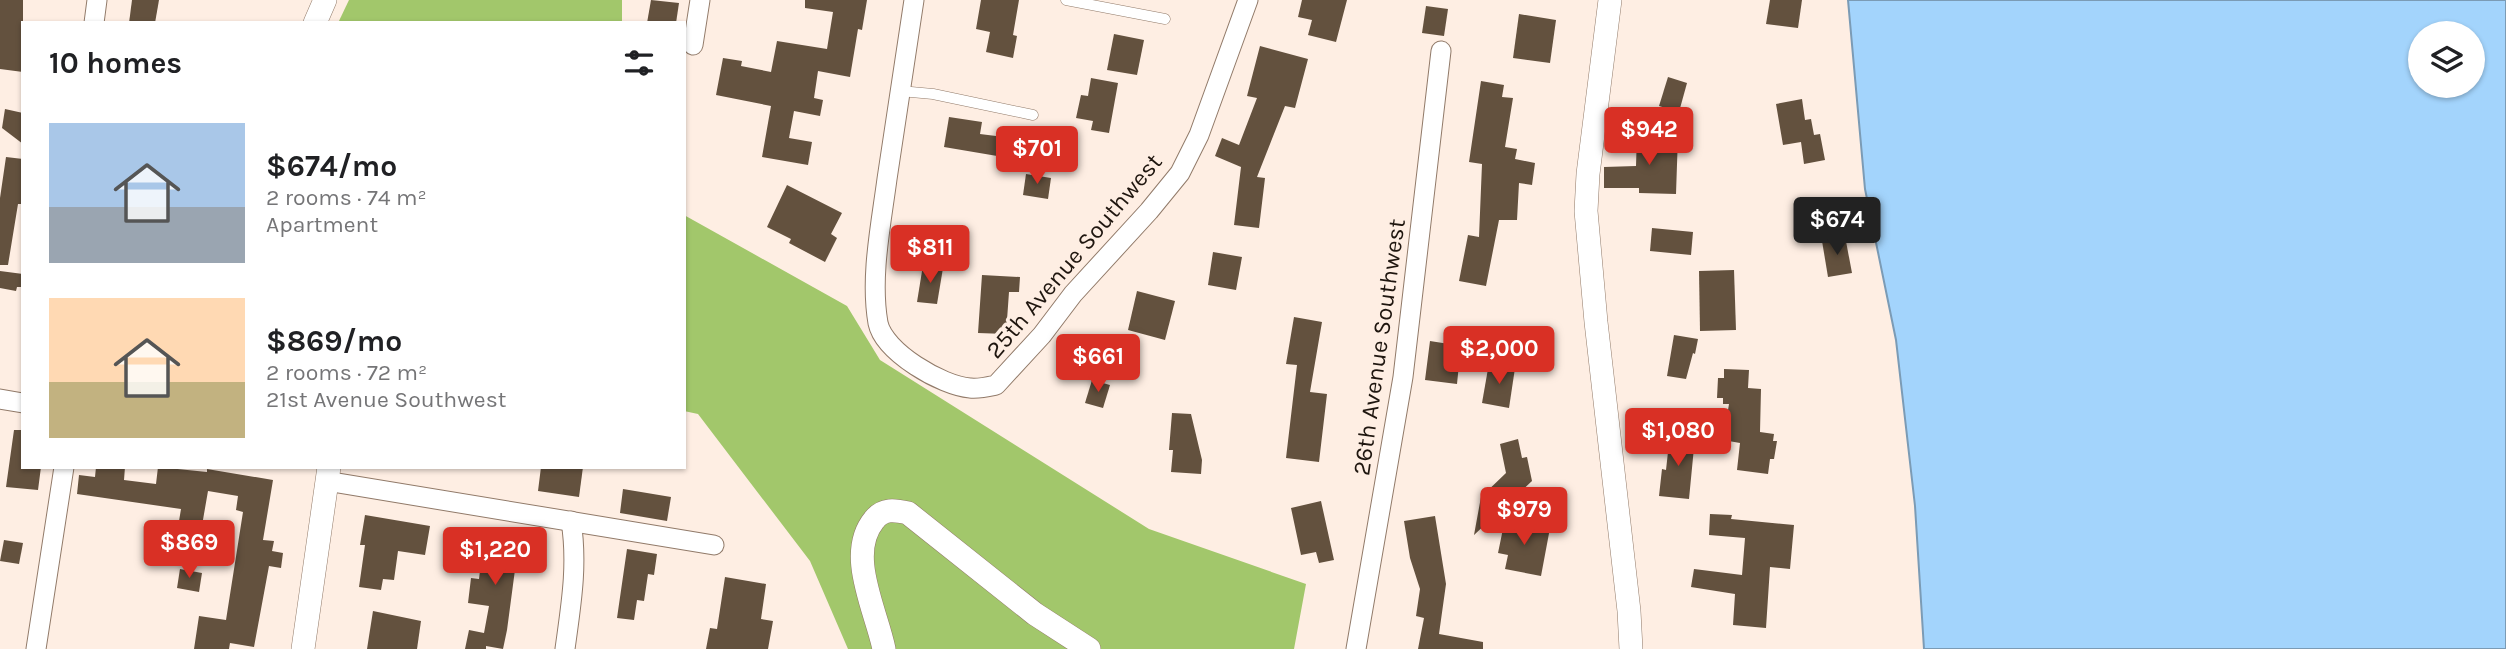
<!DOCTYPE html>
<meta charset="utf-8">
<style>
:root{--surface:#fff;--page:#f2f2f2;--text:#202124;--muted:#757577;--accent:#d93025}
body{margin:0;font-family:Karla,sans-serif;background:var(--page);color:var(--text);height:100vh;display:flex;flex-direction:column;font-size:26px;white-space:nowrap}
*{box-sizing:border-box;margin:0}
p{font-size:23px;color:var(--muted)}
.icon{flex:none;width:38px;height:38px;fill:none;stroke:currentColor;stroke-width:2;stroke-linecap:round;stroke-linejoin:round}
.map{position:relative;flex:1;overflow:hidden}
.details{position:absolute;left:21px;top:21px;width:665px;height:448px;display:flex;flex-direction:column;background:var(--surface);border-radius:0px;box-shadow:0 2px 5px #0004}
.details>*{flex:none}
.controls{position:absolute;left:2408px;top:21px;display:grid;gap:14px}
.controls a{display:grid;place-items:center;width:77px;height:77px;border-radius:50%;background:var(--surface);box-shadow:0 2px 5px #0004;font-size:35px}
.price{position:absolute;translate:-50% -60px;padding:0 16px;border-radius:7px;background:var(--accent);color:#fff;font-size:23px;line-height:46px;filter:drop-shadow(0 2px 4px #0008)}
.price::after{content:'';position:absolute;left:50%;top:42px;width:21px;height:16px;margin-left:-10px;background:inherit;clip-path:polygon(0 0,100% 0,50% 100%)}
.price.selected{background:#222;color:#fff}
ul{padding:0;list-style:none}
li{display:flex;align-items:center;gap:21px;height:175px;padding:0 28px}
li span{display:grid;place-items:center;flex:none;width:196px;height:140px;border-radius:0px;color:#555}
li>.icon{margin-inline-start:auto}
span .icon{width:84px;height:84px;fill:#fffc;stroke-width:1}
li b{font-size:30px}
h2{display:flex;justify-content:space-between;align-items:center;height:84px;padding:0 28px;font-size:30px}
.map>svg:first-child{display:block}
</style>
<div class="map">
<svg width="2506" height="649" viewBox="0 0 2506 649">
<rect width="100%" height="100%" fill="#feeee3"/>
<g fill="#a2c76b">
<path d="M349,0H622V23H338Z"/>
<path d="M684,215L847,306L880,360L1149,529L1306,584L1294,649H848L810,561L698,414L684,411Z"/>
</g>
<path fill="#a3d4fc" stroke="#7b9bb5" stroke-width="2" fill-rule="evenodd" d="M1848,0H2506V649H1924L1915,506L1896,340L1865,189ZM2420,33H2473V86H2420Z"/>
<g fill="#63513e">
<path d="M0,0H23V72L0,69Z"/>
<path d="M132,0H159L155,23H129Z"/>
<path d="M651,0L679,3L676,23H647Z"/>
<path d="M805,0H867L862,30L858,29L850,77L818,71L814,98L823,100L820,116L794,111L789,138L812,142L808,165L762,157L771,106L716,95L723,58L742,61L741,66L771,72L777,41L827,49L833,12L805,8Z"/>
<path d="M981,0H1019L1013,35L1017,36L1013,58L986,52L990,32L976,29Z"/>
<path d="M1302,0H1347L1336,42L1308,35L1312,20L1298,17Z"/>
<path d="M1770,0H1802L1798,28L1766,24Z"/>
<path d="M1426,6L1448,9L1444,36L1422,33Z"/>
<path d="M1519,14L1556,20L1550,63L1513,58Z"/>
<path d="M1114,34L1144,40L1137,75L1107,70Z"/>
<path d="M1260,46L1308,59L1295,108L1285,106L1257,177L1265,178L1259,228L1234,225L1241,167L1215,156L1222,138L1239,145L1257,98L1247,96Z"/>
<path d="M1668,77L1687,83L1679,112L1659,106Z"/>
<path d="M1091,78L1118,83L1109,133L1091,130L1093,121L1076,118L1081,95L1088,96Z"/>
<path d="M1481,81L1504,85L1502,97L1513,98L1505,147L1517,149L1515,159L1535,163L1532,185L1519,183L1517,220H1499L1486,286L1459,281L1468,235L1479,237L1482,164L1469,162Z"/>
<path d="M1802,99L1805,120L1811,119L1814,135L1820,134L1825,160L1804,164L1801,142L1783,145L1776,104Z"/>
<path d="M5,109L23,113V144L2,128Z"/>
<path d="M949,117L982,122L980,134L1012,138L1009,158L944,147Z"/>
<path d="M1637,134L1678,135L1676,194L1639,193V188H1604V167L1636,166Z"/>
<path d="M6,157L23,159V204H18L8,265H0V198Z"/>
<path d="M1026,174L1051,178L1048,199L1023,195Z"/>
<path d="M787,185L842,213L831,234L837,238L825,262L789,243L791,239L767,227Z"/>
<path d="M1652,228L1693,232L1691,255L1650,251Z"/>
<path d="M1845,236L1852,273L1828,277L1822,241Z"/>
<path d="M1213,252L1242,257L1236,290L1208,285Z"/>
<path d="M923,265L943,268L937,304L917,302Z"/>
<path d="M1734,270L1736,330L1700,331L1699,271Z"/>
<path d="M0,271L23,274V287H17L16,291L0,288Z"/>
<path d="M982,275L1020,277L1019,292H1009L1006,334L978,333Z"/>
<path d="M1137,291L1175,301L1165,340L1128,330Z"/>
<path d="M1294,317L1322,322L1310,392L1327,394L1319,462L1286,458L1297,365L1286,364Z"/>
<path d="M1674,335L1698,339L1695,354L1693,353L1686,379L1667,376Z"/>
<path d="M1430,341L1449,344L1446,362L1459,364L1457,384L1425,380Z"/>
<path d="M1489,363L1515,368L1509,408L1482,403Z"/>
<path d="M1724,369L1749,370L1748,388L1761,389L1760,432L1774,434L1773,441H1777L1774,459H1770L1768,474L1737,470L1740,443L1723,440L1729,404H1723V398H1717L1718,378H1724Z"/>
<path d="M1092,380L1110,385L1103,408L1085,403Z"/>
<path d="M1172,413L1191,414L1202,460L1201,474L1171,472L1173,450H1169Z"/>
<path d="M14,430H23V467H41L38,490L6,487Z"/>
<path d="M1670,434L1695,437L1689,499L1659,496L1662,469L1666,470Z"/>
<path d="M1518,439L1522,458L1527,457L1532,481L1474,535L1481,497L1506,473L1500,444Z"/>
<path d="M96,467H125L124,480L156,484L158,467L207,472V469L273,480L263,540L274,541L272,551L283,553L281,568L269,566L254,647L230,643L229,649H194L199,616L226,620L243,512L236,510L238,496L208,491L200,537L177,533L181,509L77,494L79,475L95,477Z"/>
<path d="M541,467H583L579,497L538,491Z"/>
<path d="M623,489L671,497L667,521L620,513Z"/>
<path d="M1321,501L1334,560L1319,563L1316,552L1301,555L1291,508Z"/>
<path d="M1710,514L1732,515L1731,519L1794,525L1790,569L1770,567L1766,628L1733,625L1735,594L1691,587L1694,569L1742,575L1745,538L1709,535Z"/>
<path d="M365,515L430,526L425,555L398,551L394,580L383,579L381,590L359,587L365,545H360Z"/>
<path d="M1435,516L1446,584L1439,634L1483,642V649H1418L1424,618L1416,616L1420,589L1410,558L1404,521Z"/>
<path d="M1505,519L1550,528L1541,576L1505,569L1508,555L1498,553Z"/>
<path d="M485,528L520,532L507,630L503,649L486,646V649H465L469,630L484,633L489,606L468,603L471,578L479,579Z"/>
<path d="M4,540L23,543L19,564L0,561Z"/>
<path d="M627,549L657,554L654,575L648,574L644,601L637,600L634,620L617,618Z"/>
<path d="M180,569L202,573L199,592L177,588Z"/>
<path d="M725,577L766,584L761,619L773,621L768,649H706L710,628L717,629Z"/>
<path d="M373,611L421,621L417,649H367Z"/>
</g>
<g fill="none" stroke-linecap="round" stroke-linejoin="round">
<g stroke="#917a69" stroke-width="11">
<g id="service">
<path d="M1066,0L1165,19"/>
<path d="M900,91L933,94L1033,115"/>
</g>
</g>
<g stroke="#917a69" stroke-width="21">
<g id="minor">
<path d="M914,0C905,60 896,120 887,179C881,225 870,277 878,323C884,352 942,386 970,388C979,389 987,387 996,385L1042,335L1073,294L1149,211L1180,173L1199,135L1248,0"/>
<path d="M94,23L97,0"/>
<path d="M693,45L700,0"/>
<path d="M0,399L23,403"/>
<path d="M326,481L714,545"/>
<path d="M36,649L64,467"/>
<path d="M565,649C571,605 578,565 571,521"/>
<path d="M1356,649L1403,377L1441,51"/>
</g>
</g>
<g stroke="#917a69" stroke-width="24">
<g id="tertiary">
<path d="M1610,0L1588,174L1586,211L1596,322L1629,611L1631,649"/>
<path d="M315,23L325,0"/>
<path d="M303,649L329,467"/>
<path d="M884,649C876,610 846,554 874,520C883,508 895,510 908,513L1035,614L1089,649"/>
</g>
</g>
<use href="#service" stroke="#fff" stroke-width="10"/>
<use href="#minor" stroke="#fff" stroke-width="19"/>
<use href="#tertiary" stroke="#fff" stroke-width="23"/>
</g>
<g text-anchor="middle" stroke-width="7" stroke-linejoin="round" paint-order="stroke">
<g font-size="24" fill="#1f160f" stroke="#feeee3">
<text transform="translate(1074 256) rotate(-50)" y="8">25th Avenue Southwest</text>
<text transform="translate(1379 347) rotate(-82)" y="8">26th Avenue Southwest</text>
</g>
</g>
</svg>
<div class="controls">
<a><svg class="icon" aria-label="layers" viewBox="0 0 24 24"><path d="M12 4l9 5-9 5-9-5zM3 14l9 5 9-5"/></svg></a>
</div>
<b class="price" style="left:1649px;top:167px">$942</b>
<b class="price" style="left:1037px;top:186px">$701</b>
<b class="price selected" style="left:1837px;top:257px">$674</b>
<b class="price" style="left:930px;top:285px">$811</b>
<b class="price" style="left:1499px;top:386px">$2,000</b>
<b class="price" style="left:1098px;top:394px">$661</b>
<b class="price" style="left:1678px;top:468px">$1,080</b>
<b class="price" style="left:1524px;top:547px">$979</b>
<b class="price" style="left:189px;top:580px">$869</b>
<b class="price" style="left:495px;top:587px">$1,220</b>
<section class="details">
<h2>10 homes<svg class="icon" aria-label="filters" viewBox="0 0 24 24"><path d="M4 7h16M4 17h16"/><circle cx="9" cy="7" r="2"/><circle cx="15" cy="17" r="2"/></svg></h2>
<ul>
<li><span style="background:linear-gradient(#a9c7e8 60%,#9aa5b1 0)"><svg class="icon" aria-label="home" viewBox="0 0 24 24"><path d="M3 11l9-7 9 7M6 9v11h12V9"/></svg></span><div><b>$674/mo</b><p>2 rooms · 74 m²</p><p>Apartment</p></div></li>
<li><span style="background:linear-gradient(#ffd9b3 60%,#c2b280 0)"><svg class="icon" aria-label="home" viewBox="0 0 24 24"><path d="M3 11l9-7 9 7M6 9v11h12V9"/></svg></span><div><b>$869/mo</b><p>2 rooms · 72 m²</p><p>21st Avenue Southwest</p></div></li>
</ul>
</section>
</div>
